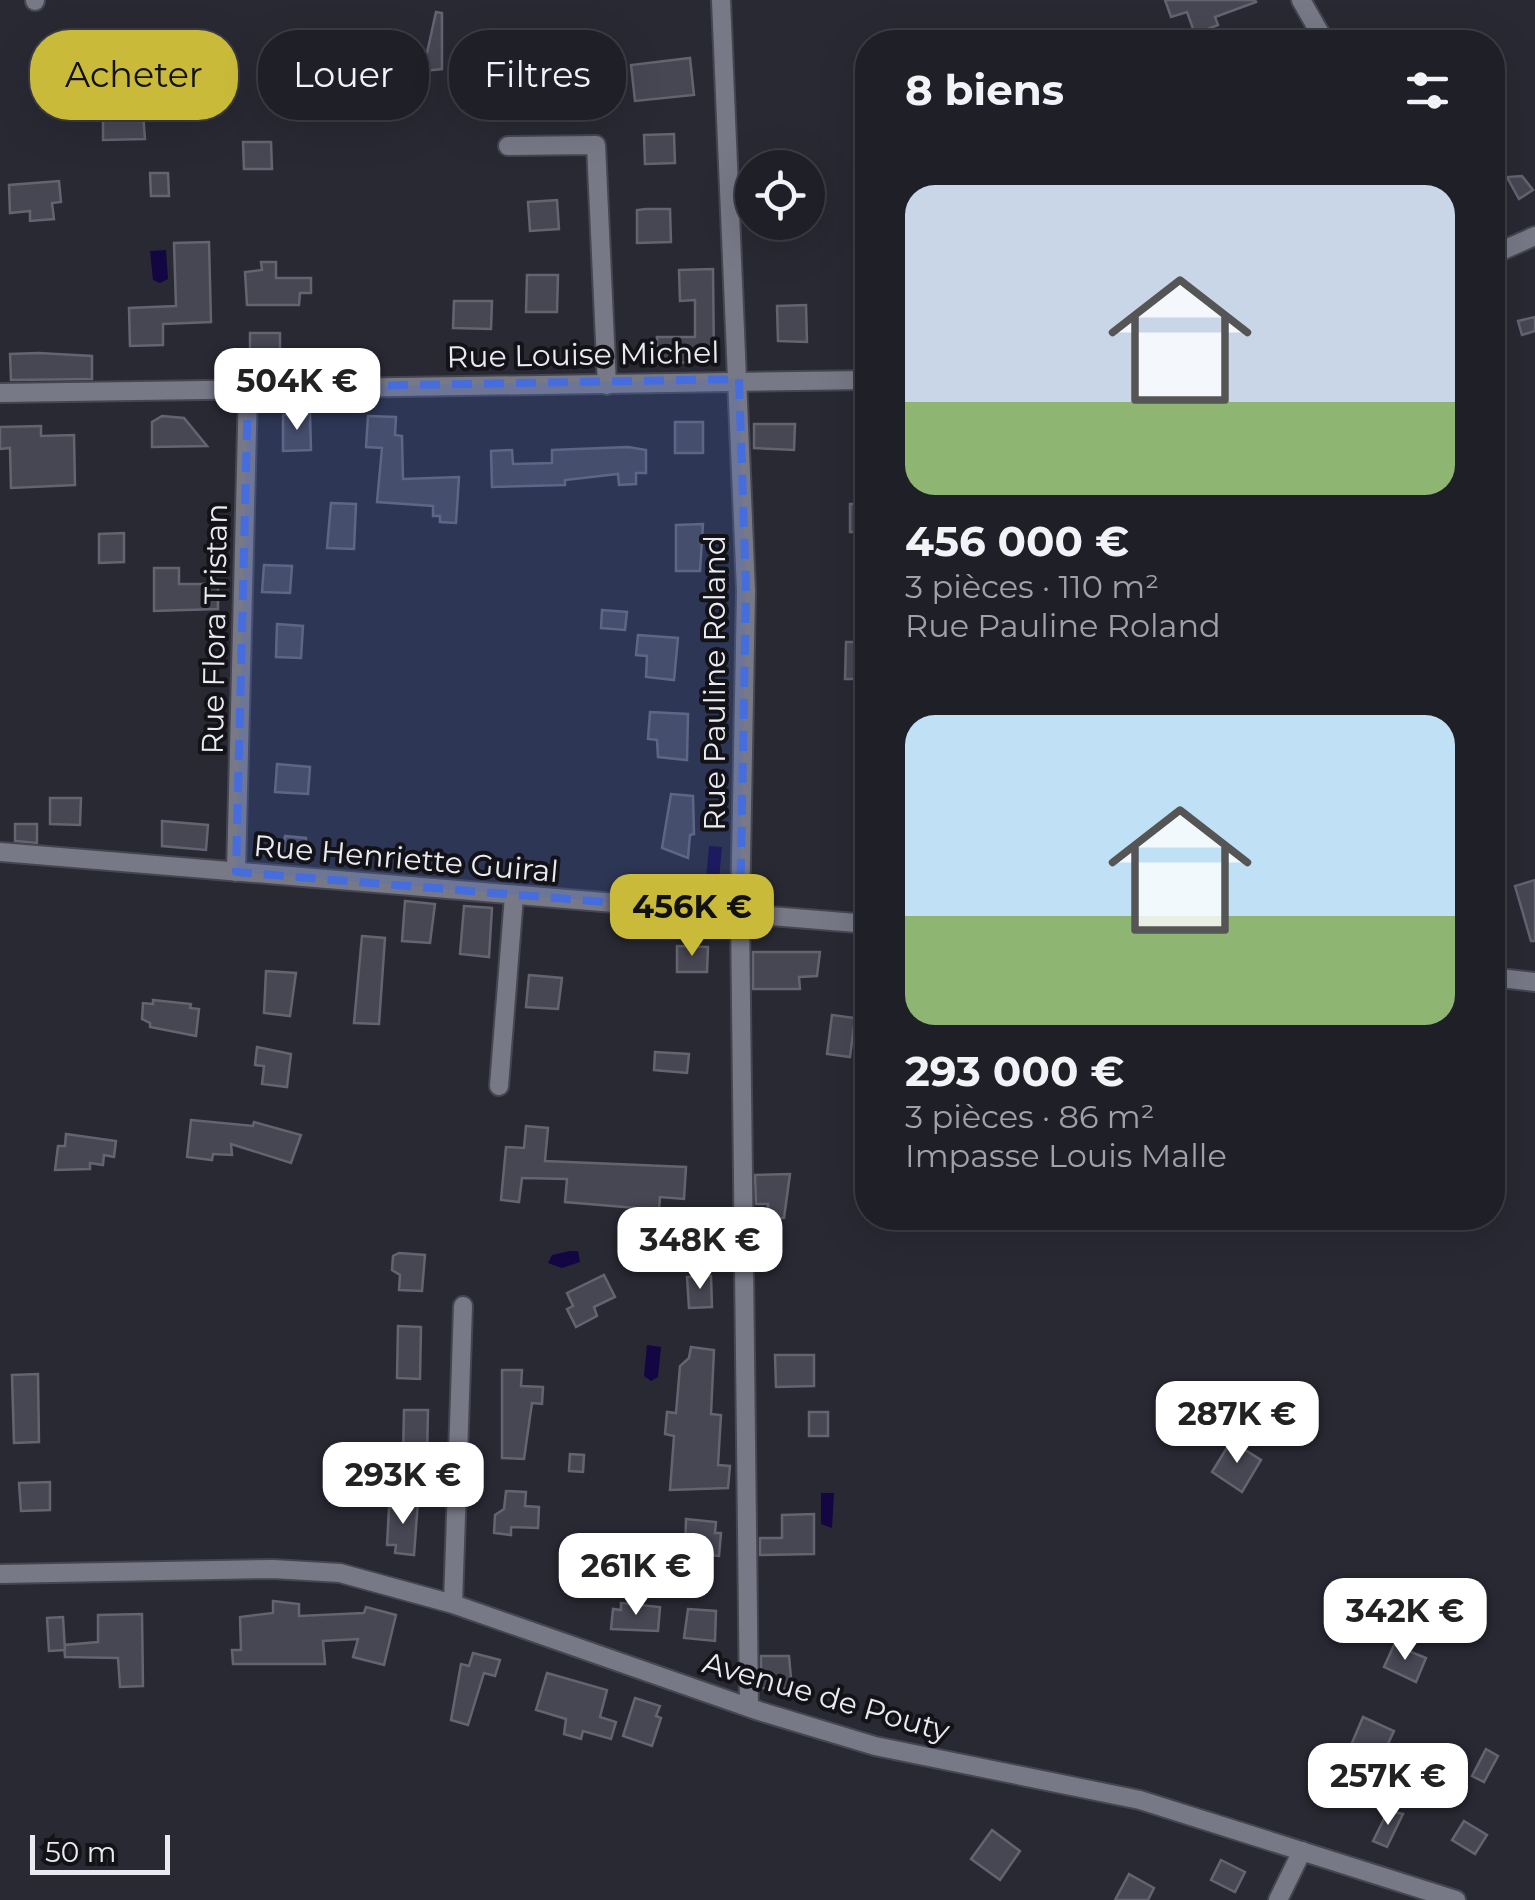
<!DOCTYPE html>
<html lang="fr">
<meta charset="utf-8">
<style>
:root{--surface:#1f1f27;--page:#27272f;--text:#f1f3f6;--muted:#a1a2a7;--line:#3c3d44;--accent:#caba3a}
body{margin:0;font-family:Montserrat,sans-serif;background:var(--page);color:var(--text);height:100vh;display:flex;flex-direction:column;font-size:38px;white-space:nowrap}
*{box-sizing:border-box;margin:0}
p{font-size:32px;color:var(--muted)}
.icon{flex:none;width:55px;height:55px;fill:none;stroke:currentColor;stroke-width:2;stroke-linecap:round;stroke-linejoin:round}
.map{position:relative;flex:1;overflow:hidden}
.sheet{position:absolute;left:855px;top:30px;width:650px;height:1200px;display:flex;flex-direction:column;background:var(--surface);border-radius:40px;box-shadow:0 10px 40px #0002,0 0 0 2px var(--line)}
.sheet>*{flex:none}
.hud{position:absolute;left:30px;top:30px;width:675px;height:90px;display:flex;gap:20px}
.controls{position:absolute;left:735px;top:150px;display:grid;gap:20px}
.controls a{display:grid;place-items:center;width:90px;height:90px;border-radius:50%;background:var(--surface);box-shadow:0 10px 40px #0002,0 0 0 2px var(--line);font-size:50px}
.scale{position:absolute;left:30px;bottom:25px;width:140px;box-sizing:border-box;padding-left:10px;border:5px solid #eaebf2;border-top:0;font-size:28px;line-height:35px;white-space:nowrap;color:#eaebf2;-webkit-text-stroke:8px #121217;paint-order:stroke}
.price{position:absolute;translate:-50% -85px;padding:0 22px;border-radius:20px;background:#fff;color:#222;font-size:32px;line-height:65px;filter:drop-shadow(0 2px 5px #0008)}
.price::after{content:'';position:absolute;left:50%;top:60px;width:30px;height:22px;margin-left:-15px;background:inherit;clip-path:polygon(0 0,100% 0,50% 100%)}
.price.active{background:var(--accent);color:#111}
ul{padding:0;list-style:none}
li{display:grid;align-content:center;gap:20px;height:530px;padding:0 50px}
li span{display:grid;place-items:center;height:310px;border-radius:30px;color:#555}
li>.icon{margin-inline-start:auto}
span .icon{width:180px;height:180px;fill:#fffc;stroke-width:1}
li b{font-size:42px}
h2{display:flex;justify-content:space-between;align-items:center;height:120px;padding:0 50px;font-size:42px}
.tag{padding:0 35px;border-radius:40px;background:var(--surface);box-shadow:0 10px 40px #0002,0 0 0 2px var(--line);font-size:35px;line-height:90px}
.tag.active{background:var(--accent);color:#111}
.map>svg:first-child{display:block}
</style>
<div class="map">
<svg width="1535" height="1900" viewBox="0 0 1535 1900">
<rect width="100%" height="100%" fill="#292934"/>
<g fill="#130642">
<path d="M166,250L168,279L160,283L153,280L150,251Z"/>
<path d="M709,846L722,847L719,880L706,879Z"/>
<path d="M570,1251H578L580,1262L562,1268L548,1263L552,1255Z"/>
<path d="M647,1345L661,1347L658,1377L651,1381L644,1376Z"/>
<path d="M821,1493H834L832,1528L821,1524Z"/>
</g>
<g fill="#464753" stroke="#636470" stroke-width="2.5">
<path d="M1165,0H1255L1256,2L1215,17L1218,25L1195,34L1187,12L1171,17Z"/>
<path d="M436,12L442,13V69L423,71Z"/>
<path d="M690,58L694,95L635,101L631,65Z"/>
<path d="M546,74L560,96L532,115L518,93Z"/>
<path d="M143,113L145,139L103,140V114Z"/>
<path d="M674,134L675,163L645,164L644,135Z"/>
<path d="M243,142H271L272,169H244Z"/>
<path d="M150,173H168L169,196H151Z"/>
<path d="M1522,176L1533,190L1519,199L1507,177Z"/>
<path d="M59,181L61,202L52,203L54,219L30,221V211L10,213L9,185Z"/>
<path d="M557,200L559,229L530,231L528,202Z"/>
<path d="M646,209H670L671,242L637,243V210Z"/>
<path d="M209,242L211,322L163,324V345L130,346L129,308L176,306L174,243Z"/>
<path d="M261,262H276V278H311V293H300L299,305H247L245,272L262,270Z"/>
<path d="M713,269L714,362L657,363V337H695V300L680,301L679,270Z"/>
<path d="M527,275H558L557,312H526Z"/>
<path d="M454,301H492L491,329L453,328Z"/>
<path d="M806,305L807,342L778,341L777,306Z"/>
<path d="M1535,317V331L1522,335L1518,321Z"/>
<rect x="250" y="333" width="30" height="23"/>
<path d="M39,353L92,356V379L11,380L10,354Z"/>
<path d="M310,414L311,450L283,451V415Z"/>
<path d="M162,416L184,418L207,446L152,447V422Z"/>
<path d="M368,416L396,417L395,435L402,436L403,479L459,477L456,523L440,522V516H433V506L377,502L382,448L366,447Z"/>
<rect x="675" y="422" width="28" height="31"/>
<path d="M754,424H795L794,450L754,448Z"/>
<path d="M41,426V436L74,435L75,485L11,488L10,448L0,449V427Z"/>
<path d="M628,447L646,450V473H636V484L619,485L618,474L565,480V485L492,487L491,451L512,450L513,464L552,463V450Z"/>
<path d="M331,503L356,504L354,549L327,548Z"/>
<rect x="850" y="504" width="18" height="28"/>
<path d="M703,524L700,571H676V525Z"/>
<path d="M124,533V562L99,563V534Z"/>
<path d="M264,565L292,566L290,593L262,592Z"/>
<path d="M154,568H179V584H218V609L154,611Z"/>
<path d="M602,610L627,612L625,630L601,628Z"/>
<path d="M277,624L303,626L301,658L276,657Z"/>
<path d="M638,635L678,638L674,680L646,677L647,656L636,655Z"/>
<path d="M846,642H868V679H845Z"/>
<path d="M650,712L688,714L687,760L658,757L657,740L648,739Z"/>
<path d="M277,764L310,767L308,794L275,792Z"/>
<path d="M671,794L693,796L694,834L690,835L688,858L662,848Z"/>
<path d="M50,798H81L80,825L50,824Z"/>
<path d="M162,821L208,825L206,850L162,846Z"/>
<path d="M15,824H37V843L15,841Z"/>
<path d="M285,836L306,838L304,859L282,857Z"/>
<path d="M1535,880V941H1531L1515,886Z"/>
<path d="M405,901L435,904L430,943L402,941Z"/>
<path d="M464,906L492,908L489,957L460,954Z"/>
<path d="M362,936L385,938L379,1024L354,1023Z"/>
<path d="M677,946L708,947L707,972H677Z"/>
<path d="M753,952H820L817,976L799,977L800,989H753Z"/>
<path d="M266,971L296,973L290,1016L264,1013Z"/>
<path d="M529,975L562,978L558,1009L526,1007Z"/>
<path d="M153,1000L191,1004L190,1008L199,1009L196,1036L150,1027V1023L142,1019L143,1003L153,1004Z"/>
<path d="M832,1015L855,1018L850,1057L827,1054Z"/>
<path d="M257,1047L291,1054L287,1087L262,1084L264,1066L255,1065Z"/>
<path d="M655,1052L689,1054L687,1073L654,1070Z"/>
<path d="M191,1120L253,1126L254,1122L301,1135L291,1163L231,1144L232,1155L213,1154L212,1160L187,1157Z"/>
<path d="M526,1126L548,1128L545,1161L686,1167L684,1199L660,1197L659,1210L565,1202L567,1179L522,1178L519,1202L501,1200L506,1147L524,1148Z"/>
<path d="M66,1134L116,1141L114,1157L104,1155L103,1165L90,1163V1169L55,1170L58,1146H65Z"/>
<path d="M790,1174L784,1218H768V1204H756L755,1175Z"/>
<path d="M399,1253L425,1255L422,1291L399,1290L400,1275L392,1270L393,1256Z"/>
<path d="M604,1275L615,1297L594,1307L597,1316L576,1327L567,1309L573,1306L567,1293Z"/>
<path d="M711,1276L712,1307L689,1308L687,1277Z"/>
<path d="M398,1326L421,1327L420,1379L397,1378Z"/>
<path d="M691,1347L714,1350L711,1414L721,1415L718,1465L730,1466L728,1488L670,1490L674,1436L665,1434L667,1412L676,1413L680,1366L689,1358Z"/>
<path d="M775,1355H814V1386L776,1387Z"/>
<path d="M502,1370H522L521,1386L543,1387L542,1404L532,1403L524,1459L502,1458Z"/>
<path d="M38,1374L39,1442L14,1443L12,1375Z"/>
<path d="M404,1410H428L427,1457L403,1456Z"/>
<rect x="809" y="1412" width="19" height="24"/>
<path d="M1231,1441L1261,1460L1242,1492L1212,1472Z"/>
<path d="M570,1454L584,1455L583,1472L569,1471Z"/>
<path d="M50,1482V1510L21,1511L19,1483Z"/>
<path d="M506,1491L526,1492L525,1506L539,1507L538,1528L511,1527V1535L494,1533L495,1515L504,1509Z"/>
<path d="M400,1500L418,1501L414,1555L395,1553L396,1545H387L389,1508L400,1509Z"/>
<path d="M814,1514V1554L760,1555V1538H782V1515Z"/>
<path d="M686,1519L716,1522L715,1533H721L719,1556L685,1553Z"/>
<path d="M273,1601L299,1604V1616L364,1613L366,1607L396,1615L384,1665L353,1657L358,1639L323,1641L325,1664H233L232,1650H241L240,1617L273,1613Z"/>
<path d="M621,1603L660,1607L658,1631L611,1629L613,1609L621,1610Z"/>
<path d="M688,1609L716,1611L715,1641L684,1638Z"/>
<path d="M142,1614L143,1686L120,1687L118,1658L65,1657L64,1645L98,1642V1615Z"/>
<path d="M63,1617L65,1650L49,1651L47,1618Z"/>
<path d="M1394,1645L1426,1658L1416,1682L1384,1667Z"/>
<path d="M473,1653L500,1660L495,1676L484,1673L468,1725L451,1720L461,1664L469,1666Z"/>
<path d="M761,1656H789L792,1689L761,1688Z"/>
<path d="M547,1673L607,1690L600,1717L616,1722L611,1739L583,1731L581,1739L564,1734L566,1719L536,1710Z"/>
<path d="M635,1698L660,1706L656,1716L661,1718L652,1746L623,1736Z"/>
<path d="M1363,1717L1394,1731L1372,1777L1343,1764Z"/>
<path d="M1486,1749L1498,1756L1484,1782L1472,1776Z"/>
<path d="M1388,1811L1403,1814L1387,1847L1373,1841Z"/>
<path d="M1464,1821L1487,1835L1475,1854L1452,1840Z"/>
<path d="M992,1830L1020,1851L1000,1880L971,1859Z"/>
<path d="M1221,1860L1245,1872L1235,1892L1211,1880Z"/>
<path d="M1129,1874L1154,1888L1148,1900H1115Z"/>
</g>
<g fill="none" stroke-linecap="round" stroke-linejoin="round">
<g stroke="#45464f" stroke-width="22">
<g id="minor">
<path d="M35,0V1"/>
<path d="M721,0L746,591L740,913L749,1707"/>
<path d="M1301,0L1325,42"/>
<path d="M508,146L596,145L607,385"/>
<path d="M1492,255L1535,236"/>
<path d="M0,393L868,380"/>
<path d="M0,852L868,924"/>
<path d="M236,872L248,388"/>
<path d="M1492,977L1535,982"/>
<path d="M499,1086L514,896"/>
<path d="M0,1574L273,1569L340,1573L453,1604L759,1711L875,1746L1140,1800L1456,1900"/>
<path d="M453,1604L463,1306"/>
<path d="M1278,1900L1302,1851"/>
</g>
</g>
<use href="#minor" stroke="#787987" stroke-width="18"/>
</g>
<path fill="#466ddd" fill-opacity="0.2" stroke="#466ddd" stroke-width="8" stroke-dasharray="20 12" stroke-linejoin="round" d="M739,379L746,591L740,913L236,872L248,388Z"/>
<g text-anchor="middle" stroke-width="8" stroke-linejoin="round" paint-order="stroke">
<g font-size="30" fill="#eaebf2" stroke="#121217">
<text transform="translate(583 355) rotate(-1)" y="10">Rue Louise Michel</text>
<text transform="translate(215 629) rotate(-89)" y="10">Rue Flora Tristan</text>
<text transform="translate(715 683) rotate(-90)" y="10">Rue Pauline Roland</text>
<text transform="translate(406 859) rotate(5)" y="10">Rue Henriette Guiral</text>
<text transform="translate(826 1697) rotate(16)" y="10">Avenue de Pouty</text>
</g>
</g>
</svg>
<div class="controls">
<a><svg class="icon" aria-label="locate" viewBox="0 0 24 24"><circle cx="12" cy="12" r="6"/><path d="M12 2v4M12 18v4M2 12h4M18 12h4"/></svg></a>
</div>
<div class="scale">50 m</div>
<b class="price" style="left:297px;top:433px">504K €</b>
<b class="price active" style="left:692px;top:959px">456K €</b>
<b class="price" style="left:700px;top:1292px">348K €</b>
<b class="price" style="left:1237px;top:1466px">287K €</b>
<b class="price" style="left:403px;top:1527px">293K €</b>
<b class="price" style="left:636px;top:1618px">261K €</b>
<b class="price" style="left:1405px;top:1663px">342K €</b>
<b class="price" style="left:1388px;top:1828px">257K €</b>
<div class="hud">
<a class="tag active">Acheter</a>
<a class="tag">Louer</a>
<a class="tag">Filtres</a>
</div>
<section class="sheet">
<h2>8 biens<svg class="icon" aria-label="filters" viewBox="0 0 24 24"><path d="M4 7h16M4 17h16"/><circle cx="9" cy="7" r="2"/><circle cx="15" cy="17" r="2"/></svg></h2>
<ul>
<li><span style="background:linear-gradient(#c9d6e8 70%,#8fb573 0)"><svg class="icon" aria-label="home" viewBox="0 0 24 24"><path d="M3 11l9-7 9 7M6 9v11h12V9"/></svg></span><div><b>456 000 €</b><p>3 pièces · 110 m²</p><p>Rue Pauline Roland</p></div></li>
<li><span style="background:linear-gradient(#bfe0f5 65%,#8fb573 0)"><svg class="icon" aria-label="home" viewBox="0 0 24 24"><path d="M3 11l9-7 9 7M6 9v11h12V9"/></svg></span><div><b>293 000 €</b><p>3 pièces · 86 m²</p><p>Impasse Louis Malle</p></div></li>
</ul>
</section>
</div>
